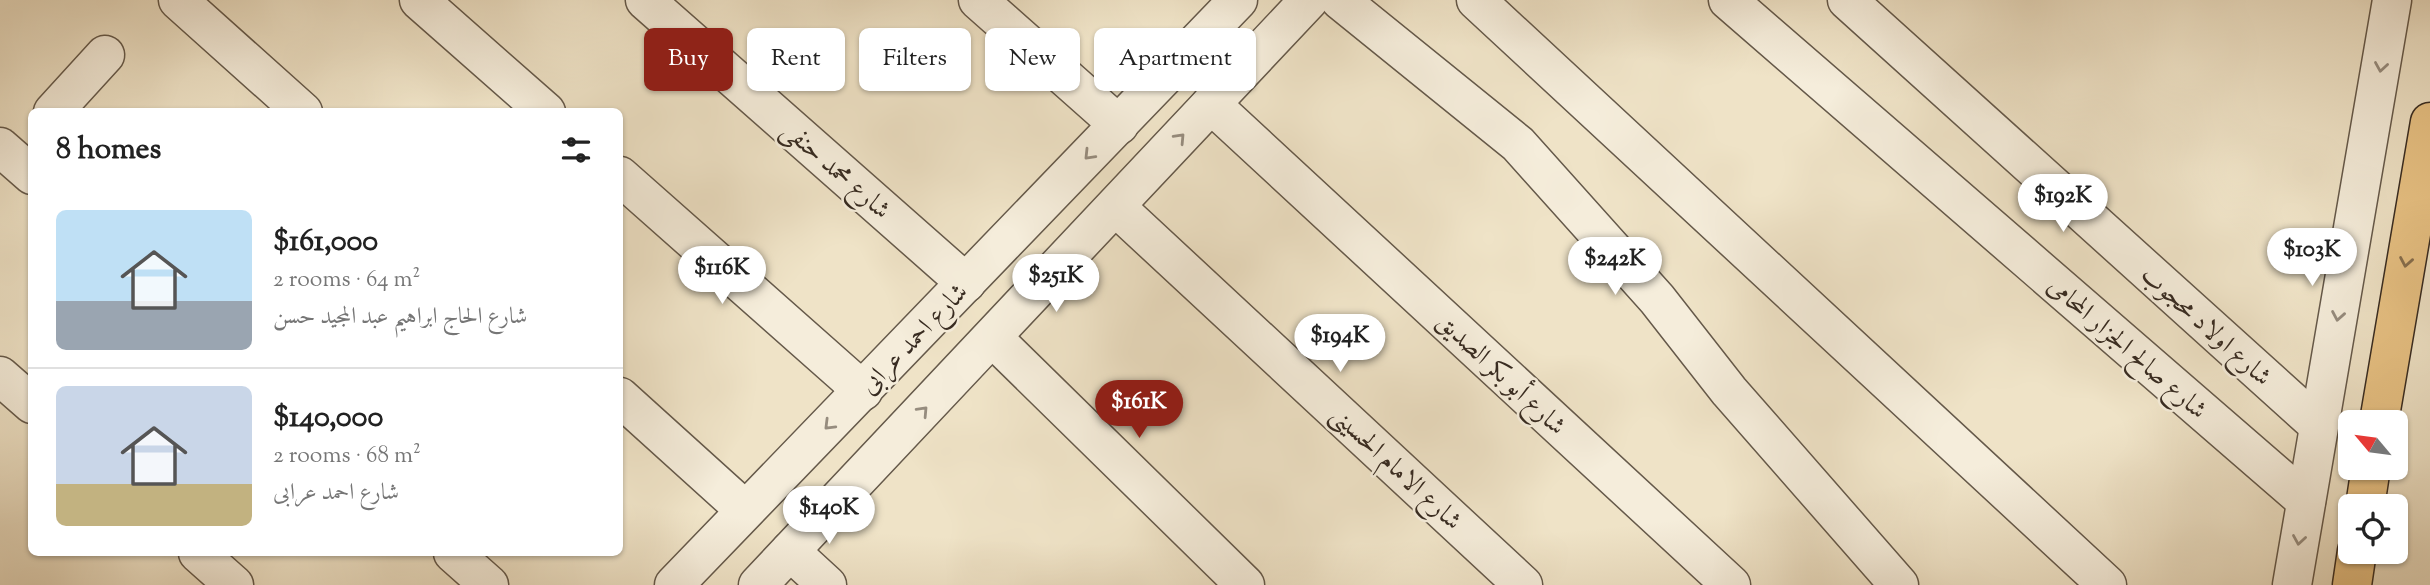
<!DOCTYPE html>
<meta charset="utf-8">
<style>
:root{--surface:#fff;--page:#f6f6f6;--text:#222;--muted:#767676;--line:#e0e0e0;--accent:#8f2418}
body{margin:0;font-family:"Sorts Mill Goudy",Amiri,serif;background:var(--page);color:var(--text);height:100vh;display:flex;flex-direction:column;font-size:26px;white-space:nowrap}
*{box-sizing:border-box;margin:0}
p{font-size:23px;color:var(--muted)}
.icon{flex:none;width:38px;height:38px;fill:none;stroke:currentColor;stroke-width:2;stroke-linecap:round;stroke-linejoin:round}
.map{position:relative;flex:1;overflow:hidden}
.sheet{position:absolute;left:28px;top:108px;width:595px;height:448px;display:flex;flex-direction:column;background:var(--surface);border-radius:10px;box-shadow:0 2px 5px #0004}
.sheet>*{flex:none}
.banner{position:absolute;left:644px;top:28px;width:665px;height:63px;display:flex;gap:14px}
.needle{width:46px;rotate:299deg}
.buttons{position:absolute;left:2338px;top:410px;display:grid;gap:14px}
.buttons a{display:grid;place-items:center;width:70px;height:70px;border-radius:10px;background:var(--surface);box-shadow:0 2px 5px #0004;font-size:35px}
.price{position:absolute;translate:-50% -60px;padding:0 16px;border-radius:24px;background:#fff;color:#222;font-size:23px;line-height:46px;filter:drop-shadow(0 2px 4px #0008)}
.price::after{content:'';position:absolute;left:50%;top:42px;width:21px;height:16px;margin-left:-10px;background:inherit;clip-path:polygon(0 0,100% 0,50% 100%)}
.price.current{background:var(--accent);color:#fff}
ul{padding:0;list-style:none}
li{display:flex;align-items:center;gap:21px;height:175px;padding:0 28px}
li+li{border-top:2px solid var(--line)}
li span{display:grid;place-items:center;flex:none;width:196px;height:140px;border-radius:10px;color:#555}
li>.icon{margin-inline-start:auto}
span .icon{width:84px;height:84px;fill:#fffc;stroke-width:1}
li b{font-size:30px}
h2{display:flex;justify-content:space-between;align-items:center;height:84px;padding:0 28px;font-size:30px}
.chip{padding:0 24px;border-radius:10px;background:var(--surface);box-shadow:0 2px 5px #0004;font-size:24px;line-height:63px}
.chip.current{background:var(--accent);color:#fff}
.map>svg:first-child{display:block}
</style>
<div class="map">
<svg width="2430" height="585" viewBox="0 0 2430 585">
<rect width="100%" height="100%" fill="#efe3c7"/>
<filter id="stains"><feTurbulence type="fractalNoise" baseFrequency=".00286" numOctaves="4"/><feColorMatrix values="0 0 0 0 .2 0 0 0 0 .09 0 0 0 0 .02 0 0 0 .5 -.17"/></filter>
<radialGradient id="worn" r=".72"><stop offset=".6" stop-color="#630" stop-opacity="0"/><stop offset="1" stop-color="#630" stop-opacity=".3"/></radialGradient>
<g fill="none" stroke-linecap="round" stroke-linejoin="round">
<g stroke="#65594a" stroke-width="41">
<g id="minor">
<path d="M178,0L303,112"/>
<path d="M419,0L546,112"/>
<path d="M645,0L966,283"/>
<path d="M978,0L1119,125"/>
<path d="M1340,0L1518,144L1657,299L1729,391L1899,585"/>
<path d="M1476,0L2107,585"/>
<path d="M1728,0L2306,501"/>
<path d="M1847,0L2318,425"/>
<path d="M1211,104L1731,585"/>
<path d="M53,112L105,55"/>
<path d="M0,147L32,175"/>
<path d="M620,176L863,391"/>
<path d="M1116,207L1523,585"/>
<path d="M993,338L1245,585"/>
<path d="M0,376L32,404"/>
<path d="M620,397L745,510"/>
<path d="M790,551L827,585"/>
<path d="M198,553L234,585"/>
<path d="M453,553L489,585"/>
</g>
</g>
<g stroke="#65594a" stroke-width="41">
<g id="tertiary">
<path d="M674,585L1238,0"/>
<path d="M758,585L1309,0"/>
<path d="M2292,585L2392,0"/>
</g>
</g>
<g stroke="#372b21" stroke-width="41">
<g id="motorway">
<path d="M2379,422L2430,122"/>
<path d="M2365,506L2371,467"/>
<path d="M2352,585L2357,551"/>
</g>
</g>
<use href="#minor" stroke="#f5eddb" stroke-width="38"/>
<use href="#tertiary" stroke="#f5eddb" stroke-width="38"/>
<use href="#motorway" stroke="#e8c284" stroke-width="38"/>
</g>
<defs><path id="oneway-chevron" d="M-2-3.5L2.5 0L-2 3.5" fill="none" stroke-width="1.6" stroke-linecap="round" stroke-linejoin="round" transform="scale(1.75)"/></defs>
<g stroke="#968c7e">
<use href="#oneway-chevron" transform="translate(2381 67) rotate(99)"/>
<use href="#oneway-chevron" transform="translate(1180 138) rotate(-47)"/>
<use href="#oneway-chevron" transform="translate(1089 155) rotate(134)"/>
<use href="#oneway-chevron" transform="translate(2338 316) rotate(100)"/>
<use href="#oneway-chevron" transform="translate(923 411) rotate(-47)"/>
<use href="#oneway-chevron" transform="translate(829 425) rotate(135)"/>
<use href="#oneway-chevron" transform="translate(2299 540) rotate(99)"/>
</g>
<use stroke="#876f4e" href="#oneway-chevron" transform="translate(2406 262) rotate(100)"/>
<g text-anchor="middle" stroke-width="5" stroke-linejoin="round" paint-order="stroke">
<g font-size="26" fill="#372b21" stroke="#f5eddb">
<text transform="translate(837 169) rotate(41)" y="9">شارع محمد حنفى</text>
<text transform="translate(2207 325) rotate(42)" y="9">شارع اولاد محجوب</text>
<text transform="translate(913 338) rotate(-46)" y="9">شارع احمد عرابى</text>
<text transform="translate(2128 347) rotate(41)" y="9">شارع صالح الجزار المحامى</text>
<text transform="translate(1502 373) rotate(43)" y="9">شارع أبو بكر الصديق</text>
<text transform="translate(1397 467) rotate(43)" y="9">شارع الامام الحسينى</text>
</g>
</g>
<rect width="100%" height="100%" filter="url(#stains)"/>
<rect width="100%" height="100%" fill="url(#worn)"/>
</svg>
<div class="buttons">
<a><svg class="needle" viewBox="-14 -14 28 28"><path d="M0-13l5 13h-10z" fill="#e53935"/><path d="M0 13l5-13h-10z" fill="#767676"/></svg></a>
<a><svg class="icon" aria-label="locate" viewBox="0 0 24 24"><circle cx="12" cy="12" r="6"/><path d="M12 2v4M12 18v4M2 12h4M18 12h4"/></svg></a>
</div>
<b class="price" style="left:2063px;top:234px">$192K</b>
<b class="price" style="left:2312px;top:288px">$103K</b>
<b class="price" style="left:1615px;top:297px">$242K</b>
<b class="price" style="left:722px;top:306px">$116K</b>
<b class="price" style="left:1056px;top:314px">$251K</b>
<b class="price" style="left:1340px;top:374px">$194K</b>
<b class="price current" style="left:1139px;top:440px">$161K</b>
<b class="price" style="left:829px;top:546px">$140K</b>
<div class="banner">
<a class="chip current">Buy</a>
<a class="chip">Rent</a>
<a class="chip">Filters</a>
<a class="chip">New</a>
<a class="chip">Apartment</a>
</div>
<section class="sheet">
<h2>8 homes<svg class="icon" aria-label="filters" viewBox="0 0 24 24"><path d="M4 7h16M4 17h16"/><circle cx="9" cy="7" r="2"/><circle cx="15" cy="17" r="2"/></svg></h2>
<ul>
<li><span style="background:linear-gradient(#bfe0f5 65%,#9aa5b1 0)"><svg class="icon" aria-label="home" viewBox="0 0 24 24"><path d="M3 11l9-7 9 7M6 9v11h12V9"/></svg></span><div><b>$161,000</b><p>2 rooms · 64 m²</p><p>شارع الحاج ابراهيم عبد المجيد حسن</p></div></li>
<li><span style="background:linear-gradient(#c9d6e8 70%,#c2b280 0)"><svg class="icon" aria-label="home" viewBox="0 0 24 24"><path d="M3 11l9-7 9 7M6 9v11h12V9"/></svg></span><div><b>$140,000</b><p>2 rooms · 68 m²</p><p>شارع احمد عرابى</p></div></li>
</ul>
</section>
</div>
